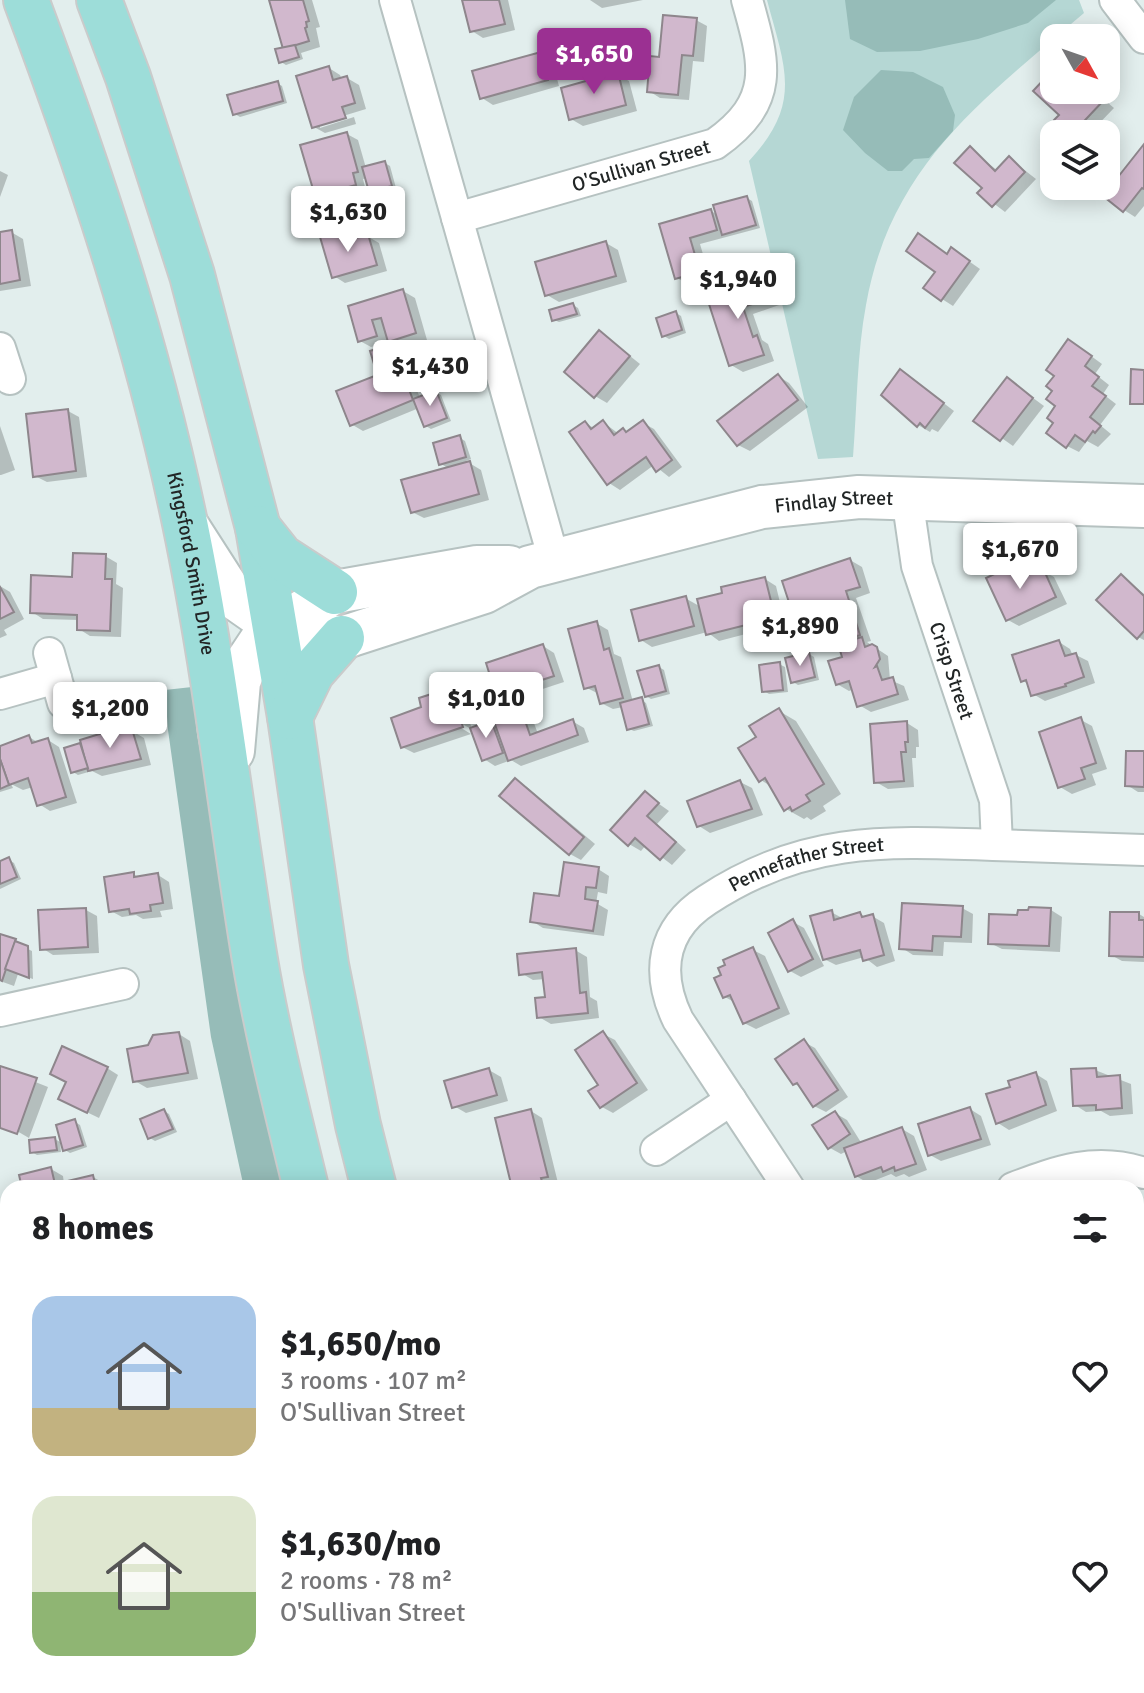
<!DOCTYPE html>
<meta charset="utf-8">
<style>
:root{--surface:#fff;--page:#f6f6f6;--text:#202124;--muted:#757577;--accent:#9b3092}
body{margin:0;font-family:Signika,sans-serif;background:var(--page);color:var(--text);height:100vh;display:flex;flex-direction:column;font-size:30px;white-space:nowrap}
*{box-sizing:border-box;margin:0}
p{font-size:26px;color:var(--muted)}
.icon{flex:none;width:44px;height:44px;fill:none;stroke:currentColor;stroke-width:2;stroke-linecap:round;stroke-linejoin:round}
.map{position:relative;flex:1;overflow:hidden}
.drawer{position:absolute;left:0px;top:1180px;width:1144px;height:514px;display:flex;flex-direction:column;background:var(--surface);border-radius:24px 24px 0 0;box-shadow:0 4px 20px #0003}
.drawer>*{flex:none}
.needle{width:52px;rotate:130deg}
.tools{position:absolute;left:1040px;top:24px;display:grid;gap:16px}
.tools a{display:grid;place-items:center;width:80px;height:80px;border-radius:16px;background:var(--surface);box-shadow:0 4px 20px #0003;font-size:40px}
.price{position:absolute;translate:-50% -68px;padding:0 18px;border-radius:8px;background:#fff;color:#222;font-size:26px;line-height:52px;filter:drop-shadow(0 2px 4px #0008)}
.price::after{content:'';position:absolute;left:50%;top:48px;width:24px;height:18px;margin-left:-12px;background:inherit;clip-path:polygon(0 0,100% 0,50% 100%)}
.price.on{background:var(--accent);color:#fff}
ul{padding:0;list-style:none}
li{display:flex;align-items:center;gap:24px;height:200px;padding:0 32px}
li span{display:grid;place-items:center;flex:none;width:224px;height:160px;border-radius:24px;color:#555}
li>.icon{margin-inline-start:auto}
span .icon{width:96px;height:96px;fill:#fffc;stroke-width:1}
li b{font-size:34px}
h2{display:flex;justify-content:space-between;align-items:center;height:96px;padding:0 32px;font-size:34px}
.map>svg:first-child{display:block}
</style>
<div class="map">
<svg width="1144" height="1693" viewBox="0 0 1144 1693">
<rect width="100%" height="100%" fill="#e2eeed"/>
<path fill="#b5d7d4" d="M767,0H1079L1084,13C984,99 891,164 866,305C857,352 857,408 853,457L818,459L749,161C803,103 785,68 767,0Z"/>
<g fill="#96bcb8">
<path d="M845,0H1056L1028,23L978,39L920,51L877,52L850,39Z"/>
<path d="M881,70L913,72L943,87L955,115L953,131L929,158L914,159L902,171H888L865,153L843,130L854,97Z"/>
<path d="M192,687L197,734L249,1024L285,1188H244L211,1037L168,730L165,690Z"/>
</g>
<g fill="#0003">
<path d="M271,0H312L320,27L316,28L320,47L301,53L303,59L286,65L281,62L285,49Z"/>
<path d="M464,0H508L515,30L483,38L472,31Z"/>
<path d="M590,0H643L602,8Z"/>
<path d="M696,20L707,26L704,62L693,61L689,100L660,98L649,91L661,59Z"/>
<path d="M540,54L552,60L559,86L493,105L482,98Z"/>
<path d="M329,68L340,75L342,80L347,78L359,85L366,109L320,123V128L354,117L356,124L325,133L314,127Z"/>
<path d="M617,75L629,81L637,111L583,126L571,119Z"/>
<path d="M1048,77L1054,81V90H1066L1077,100L1087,90H1093L1114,108L1089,134H1071Z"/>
<path d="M277,83L282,86L287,103L240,117L235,114Z"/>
<path d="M347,134L358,140L366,168L385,163L390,166L396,188L376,194L370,191L367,178L363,179L366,191L328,202L316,195Z"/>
<path d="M1144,147V206L1135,217L1124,210Z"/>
<path d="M970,149L998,171L1009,158L1036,179L1005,212L980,193L985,188Z"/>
<path d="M0,171L8,175L0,197Z"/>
<path d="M747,198L752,201L760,228L700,244L710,278L688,284L677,278L661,226L711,211L718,215Z"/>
<path d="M360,207L365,210L370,230L346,237L351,240L367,236L379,243L387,271L345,283L334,276L339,233L345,236L338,214Z"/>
<path d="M11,232L23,239L31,286L0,291V234Z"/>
<path d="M606,243L618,250L627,282L559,302L547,295Z"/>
<path d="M948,255L963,257L980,269L953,306L942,299Z"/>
<path d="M765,280L776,287L782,304L753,314L762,340L768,344L774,361L743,372L731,365L709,299Z"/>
<path d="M403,291L415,298L427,340L401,347L387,339L388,342L371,347L360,341L350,307Z"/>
<path d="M573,305L578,308L581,316L559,322L554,320Z"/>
<path d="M676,313L681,316L686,333L669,339L664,336Z"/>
<path d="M600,332L640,364L607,403L595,396Z"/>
<path d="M391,346L396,349L399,359L381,365L376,362Z"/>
<path d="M1080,348L1102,364L1095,374L1109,385L1103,394L1116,404L1100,425L1111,434L1098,447L1087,441L1079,452L1067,446L1056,422L1058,406Z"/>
<path d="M399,368L411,375L420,398L436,392L441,395L451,421L431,429L426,426L419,408L363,431L351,424Z"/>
<path d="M778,376L789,383L808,407L750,451L738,445Z"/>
<path d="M912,379L954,411L938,432L932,429L930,432L918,425Z"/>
<path d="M1007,379L1044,406L1013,446L976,420Z"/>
<path d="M68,411L79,417L87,477L47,482L35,476Z"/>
<path d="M603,422L619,434L623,430L628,433L643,423L654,429L682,467L669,477L654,465L620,490L609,483L586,423L595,429Z"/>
<path d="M0,426L15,470L1,475H0Z"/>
<path d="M460,438L465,441L471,459L466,461L481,470L489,500L424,518L412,512L450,469L441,464Z"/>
<path d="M105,556L117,563L116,584L123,588L121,637L90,636L79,629V620L43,619L32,612Z"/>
<path d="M850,560L862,567L870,593L856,598L871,641L867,642L888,656L890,680L904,686L909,700L871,712L859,705L854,689L849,691L837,684L845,658L842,650L831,644L830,638L814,644L803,637Z"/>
<path d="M1011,569L1024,579L1043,571L1054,577L1067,604L1019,626L1008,620Z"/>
<path d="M1121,576L1144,594V640L1138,637Z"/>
<path d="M765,579L776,586L783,615L774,617L776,626L719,641L707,632L652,647L641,640L685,598L701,607Z"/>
<path d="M0,586L10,592L24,619L4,630L7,635L0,638Z"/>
<path d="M596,623L608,630L614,654L621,657L633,702L641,700L646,703L653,726L634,731L629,729L623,707L613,709L601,703L599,694L585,687Z"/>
<path d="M1059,642L1070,649L1073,656L1076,655L1088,661L1095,683L1045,701L1033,694L1030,685L1023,681Z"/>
<path d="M543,646L554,653L564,682L509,700L498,693Z"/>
<path d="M809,654L814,657L819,680L798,685L793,682Z"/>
<path d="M779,664L785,667L788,692L769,694L764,691Z"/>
<path d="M659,667L664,670L670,694L651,699L646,696Z"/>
<path d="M450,690L461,697L472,729L491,722L498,726L519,708L531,715L538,734L572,721L584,728L589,742L521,766L511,760L495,766L484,759L473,730L455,720L453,723L471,734L414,753L402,747L424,708Z"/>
<path d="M779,711L796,721L841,794L823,806L826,811L811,820L807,817L804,819L786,809L772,787L761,780L759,738Z"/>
<path d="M1081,720L1092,726L1107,769L1092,774L1096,785L1072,794L1060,787Z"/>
<path d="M907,723L918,730L919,747H916V758H912L914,787L888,789L876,782Z"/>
<path d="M132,731L144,738L151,765L102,776L92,771L78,775L73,772L80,745L84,747L106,734L111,737Z"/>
<path d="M29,737L39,743L48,740L59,747L77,803L50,811L39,804L33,787L23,790L11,784L13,788L0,792V748Z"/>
<path d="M1144,753V792H1138L1127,785Z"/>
<path d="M515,781L527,787L595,844L581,860L570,854Z"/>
<path d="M740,782L752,788L763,815L710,833L699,826Z"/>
<path d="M645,794L669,811L657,824L686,850L672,865L646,845L641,851L629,844Z"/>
<path d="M9,860L14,863L21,879L0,889V863Z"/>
<path d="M598,869L609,876L607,894L598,892L596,903L608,910L604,936L543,928L532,921Z"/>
<path d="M133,874L140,878L158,875L169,882L173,909L160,911L162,917L143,919L136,915L122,917L111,911Z"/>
<path d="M962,908L973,914L972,943L944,942L943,956L913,955L902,948Z"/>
<path d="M86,910L97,916L99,953L53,955L42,948Z"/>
<path d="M1051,910L1062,917L1060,952L1002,949L990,943L1019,917Z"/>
<path d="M831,912L844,919L860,914L866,918L872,916L884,923L895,961L877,967L864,957L836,965L824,959Z"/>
<path d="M1139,914L1144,917V962L1122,961L1111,955Z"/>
<path d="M793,922L804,928L824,966L801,977L790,971Z"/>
<path d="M0,936L32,951L33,979L18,974L14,986L0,981Z"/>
<path d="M575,950L587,957L590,997L597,1001L599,1018L551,1024L539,1017L547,998L545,979L533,980L521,973Z"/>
<path d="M753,950L765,956L790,1014L756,1029L744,1023L736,1003L725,997Z"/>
<path d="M179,1034L190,1041L198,1079L147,1088L135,1081L150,1046Z"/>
<path d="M603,1034L615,1040L648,1090L613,1113L602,1107Z"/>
<path d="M804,1042L815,1048L848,1097L826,1112L814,1106L803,1088L795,1084Z"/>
<path d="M0,1068L48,1087L29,1138L10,1127L8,1130L11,1132L0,1127Z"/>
<path d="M107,1068L118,1075L99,1118L72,1105Z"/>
<path d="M489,1070L501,1077L508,1101L466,1113L454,1106Z"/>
<path d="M1095,1070L1131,1084L1133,1114L1110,1116L1101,1111L1086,1112L1075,1105Z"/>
<path d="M1036,1074L1047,1081L1057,1111L1009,1130L998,1123L1013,1088Z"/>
<path d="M970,1109L981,1116L991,1145L941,1161L930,1155Z"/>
<path d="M164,1111L169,1114L177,1132L155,1141L150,1138Z"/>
<path d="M531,1111L542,1118L558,1183L552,1184L553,1188H514Z"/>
<path d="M835,1113L847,1120L862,1144L902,1129L914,1136L927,1170L909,1177L904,1174L896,1177L891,1174L868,1183L856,1176L847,1151L841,1154L830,1148Z"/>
<path d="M75,1122L80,1125L87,1147L70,1153L65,1150Z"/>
<path d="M55,1139L60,1142L61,1152L37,1155L32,1152Z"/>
<path d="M51,1169L63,1176L64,1184L93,1177L105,1184L106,1188H24Z"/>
<path d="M1136,1523L1144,1530V1582L1136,1577Z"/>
<path d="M0,1529L8,1536V1598L0,1593Z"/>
<path d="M8,1608V1639L0,1634V1612Z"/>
<path d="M0,1675L8,1686H21L24,1691L20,1693H0Z"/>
<path d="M66,1686H105L116,1693H62Z"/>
<path d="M256,1686H332L319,1693H259Z"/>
<path d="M862,1686H913L908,1693H857Z"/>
</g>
<g fill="#d1b8cd" stroke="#8e868c" stroke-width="2">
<path d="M269,0H303L309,21L306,22L307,27L305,28L309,41L283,49Z"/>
<path d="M462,0H499L505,24L470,32Z"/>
<path d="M663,15L697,18L693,56L682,55L678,95L647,92L650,56L659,57Z"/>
<path d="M295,45L299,57L279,63L275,49Z"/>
<path d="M541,52L548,80L480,99L472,71Z"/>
<path d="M329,66L333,80L347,76L355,103L342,107L346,118L312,128L296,76Z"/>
<path d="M618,72L626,105L569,120L561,88Z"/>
<path d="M1048,75L1054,81V90H1064L1074,100L1084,90H1093L1104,100L1072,134H1068L1054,120L1059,115L1033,91Z"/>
<path d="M278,81L283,101L233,115L227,95Z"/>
<path d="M347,132L358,172L353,173L356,185L315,196L300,145Z"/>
<path d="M1144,144V189L1142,188L1123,212L1103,196Z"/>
<path d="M970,146L995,171L1009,156L1025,172L992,207L977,193L982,188L954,163Z"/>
<path d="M385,161L392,186L369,192L362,167Z"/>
<path d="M747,196L756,225L722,235L713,205Z"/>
<path d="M360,205L366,228L342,235L336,212Z"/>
<path d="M711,209L717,230L690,238L700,272L675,279L659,224Z"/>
<path d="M12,230L20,280L0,284V232Z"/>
<path d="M339,231L343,242L368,234L377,265L332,278L320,237Z"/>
<path d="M918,233L947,254L951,247L970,261L941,301L923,288L935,272L906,251Z"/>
<path d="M606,241L616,276L545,296L535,262Z"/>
<path d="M765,278L771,298L743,307L753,337L757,335L764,355L729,366L707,298Z"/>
<path d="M403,289L416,333L388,342L381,318L372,320L377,336L358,342L348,306Z"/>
<path d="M573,303L577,314L552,321L549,310Z"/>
<path d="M676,311L682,330L662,337L656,318Z"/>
<path d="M599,330L630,356L594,398L564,372Z"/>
<path d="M1068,339L1092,356L1085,366L1099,377L1092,386L1106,396L1090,417L1101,426L1095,433L1093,431L1085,442L1075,435L1066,448L1046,433L1053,423L1047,418L1055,406L1046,399L1052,391L1046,386L1054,376L1046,370Z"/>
<path d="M391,344L395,356L374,364L370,351Z"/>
<path d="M400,366L413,400L350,426L336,391Z"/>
<path d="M900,369L944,403L925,428L920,423L917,427L881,395Z"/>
<path d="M1131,369L1144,370V404H1130Z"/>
<path d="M778,374L798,400L737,446L717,421Z"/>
<path d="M1007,377L1033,398L1000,441L973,421Z"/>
<path d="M436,390L447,418L424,427L413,399Z"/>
<path d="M68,409L76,471L33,477L26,414Z"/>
<path d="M603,420L614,435L623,428L626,432L643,420L672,460L656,472L646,457L607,485L569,432L585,421L591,429Z"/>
<path d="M460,435L466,457L439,465L433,443Z"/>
<path d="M470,461L479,494L411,513L401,480Z"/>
<path d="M73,553L106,554L105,579H112L110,631L77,630V615L30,613L31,575L72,577Z"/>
<path d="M850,558L860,587L846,591L860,635L830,645L825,630L801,639L782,581Z"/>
<path d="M1011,566L1017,580L1043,568L1056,597L1006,621L986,578Z"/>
<path d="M1121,574L1144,596V631L1137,639L1096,600Z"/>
<path d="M765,577L773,609L764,611L766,620L706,635L697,599L722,593L721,587Z"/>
<path d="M0,587L14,612L0,619Z"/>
<path d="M686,596L694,626L639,641L631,610Z"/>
<path d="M597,621L604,650L609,648L623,698L600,704L595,686L584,689L568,629Z"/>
<path d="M862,637L865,647L872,644L877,647L880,659L875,667L877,666L882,680L893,677L898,694L857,707L849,681L836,685L828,661L842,657L838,644Z"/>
<path d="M1059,640L1065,656L1076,653L1084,677L1065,684L1066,686L1031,696L1026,680L1021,682L1012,655Z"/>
<path d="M543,644L554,676L496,695L486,663Z"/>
<path d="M809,652L815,677L791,683L785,658Z"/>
<path d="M780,662L783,690L762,692L759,665Z"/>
<path d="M659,665L666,691L645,697L637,671Z"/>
<path d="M450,688L463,727L401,748L391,718L421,707L419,698Z"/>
<path d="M642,697L649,724L627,730L620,703Z"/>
<path d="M520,706L530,735L573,719L578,735L508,761L492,716Z"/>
<path d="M779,708L824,784L806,795L810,801L792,811L790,807L784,811L765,778L759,782L738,748L756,737L749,726Z"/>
<path d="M1081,717L1096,763L1081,768L1085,779L1058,788L1039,732Z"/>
<path d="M491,720L503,753L482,761L470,728Z"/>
<path d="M907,721L908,742H905L906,752H901L904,781L874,783L870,724Z"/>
<path d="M132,729L141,759L88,771L80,740L106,732L107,736Z"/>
<path d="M29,735L32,743L48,738L66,797L37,806L28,778L9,785L0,759V746Z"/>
<path d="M80,743L88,768L71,773L64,748Z"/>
<path d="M1126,751H1144V787L1125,786Z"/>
<path d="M0,759L9,785L0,789Z"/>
<path d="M515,778L584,837L569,855L499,796Z"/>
<path d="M740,780L752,809L697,827L687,801Z"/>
<path d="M645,791L659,803L647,816L676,842L660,860L635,838L628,846L610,830Z"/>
<path d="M9,857L17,877L0,884V861Z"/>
<path d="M564,862L599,867L596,888L586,887L585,899L598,901L593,931L530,922L534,893L559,896Z"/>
<path d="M134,872V877L158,873L163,903L150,905L151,911L130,914L129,909L109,912L104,877Z"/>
<path d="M902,903L963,906L961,937L933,936L932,951L899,949Z"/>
<path d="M1029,907L1051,908L1049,946L988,944L989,914L1017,915L1018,910H1028Z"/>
<path d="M86,908L88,947L40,950L38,910Z"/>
<path d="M832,910L834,920L860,912L862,917L873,914L884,955L863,961L860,950L823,960L810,916Z"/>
<path d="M1110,912H1139V920H1144V957L1109,956Z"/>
<path d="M793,919L813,959L788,972L768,933Z"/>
<path d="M0,934L16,939L2,981L0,980Z"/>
<path d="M15,941L28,946L29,978L5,969Z"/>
<path d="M753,947L779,1008L743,1024L730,995L723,998L714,978L721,975L718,968L725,965L723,960Z"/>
<path d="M576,948L580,993L586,992L588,1013L537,1018L535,998L545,997L542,972L519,975L517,954Z"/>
<path d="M603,1031L637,1083L600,1108L588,1091L598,1085L575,1050Z"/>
<path d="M179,1032L188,1073L133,1082L127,1049L148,1045L153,1035Z"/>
<path d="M804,1039L838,1090L813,1107L797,1083L793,1085L775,1059Z"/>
<path d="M62,1046L108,1067L87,1113L58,1099L66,1082L50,1074Z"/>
<path d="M0,1066L37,1078L17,1134L0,1128Z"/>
<path d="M489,1068L497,1095L452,1108L444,1081Z"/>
<path d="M1096,1068L1097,1077L1120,1075L1122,1108L1096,1110V1105L1073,1106L1071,1069Z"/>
<path d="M1036,1072L1046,1105L996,1124L986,1094L1010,1087L1008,1081Z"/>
<path d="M970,1107L981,1139L928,1156L918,1124Z"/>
<path d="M164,1109L173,1129L148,1139L140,1119Z"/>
<path d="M531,1109L548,1177L541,1178L544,1188H512L495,1118Z"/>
<path d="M835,1111L850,1134L828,1149L812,1125Z"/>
<path d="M75,1119L83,1145L63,1151L56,1125Z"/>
<path d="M902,1127L916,1164L895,1171L894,1167L883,1172L881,1167L855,1177L844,1148Z"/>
<path d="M55,1137L57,1150L30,1153L29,1140Z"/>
<path d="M51,1167L55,1184L93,1175L96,1188H22L19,1175Z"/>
<path d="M1136,1231L1144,1235V1279L1136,1275Z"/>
<path d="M1136,1527L1144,1540V1569L1136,1574Z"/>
<path d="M0,1533L8,1547V1589L0,1594Z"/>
<path d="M8,1605V1628L0,1633V1610Z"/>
<path d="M8,1668V1686L20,1687L11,1693H0V1673Z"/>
<path d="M64,1686H107L103,1693H60Z"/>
<path d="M253,1686H309L305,1688L307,1693H257Z"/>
<path d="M860,1686H897L891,1693H854Z"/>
</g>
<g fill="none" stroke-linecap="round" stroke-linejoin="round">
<g stroke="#b6c2c1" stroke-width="34">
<g id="street">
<path id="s1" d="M395,0L457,218L715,144C776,101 765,64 747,0"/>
<path d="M1115,0L1144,38"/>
<path d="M457,218L554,560"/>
<path d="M0,348L10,379"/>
<path id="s2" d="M907,497L917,566L995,800L997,845"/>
<path d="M49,653L63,703"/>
<path d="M0,694L56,678"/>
<path d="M0,1011L123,984"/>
<path d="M656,1150L731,1100"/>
<path id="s3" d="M789,1188L678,1020C655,972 662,929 707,900C803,837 883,841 993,845C1043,847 1094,848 1144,850"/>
<path d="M1013,1188C1058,1171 1096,1157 1144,1173"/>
<path d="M0,1367L8,1388"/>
<path d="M184,1686L189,1693"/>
<path d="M1121,1686L1126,1693"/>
<path d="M1061,1693L1071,1686"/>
</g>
</g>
<g stroke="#b6c2c1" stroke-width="46">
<g id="secondary">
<path id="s4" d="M188,527L233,597L276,627L342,638L484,592L530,567L762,507L859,497L1144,506"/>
<path d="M233,751L239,682L246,663L260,642L276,627L335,592L477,567H509"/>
</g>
</g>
<g stroke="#cacbcb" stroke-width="48">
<g id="primary">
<path id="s5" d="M26,0C90,170 148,345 185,523C215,667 231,815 255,960C268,1037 288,1113 306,1188"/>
<path d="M99,0L128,77L192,275L258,528L290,717L326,965L358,1125L374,1188"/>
<path d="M258,528L281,557L335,592"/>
<path d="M290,717L312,672L342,638"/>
<path d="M498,1686L502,1693"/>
<path d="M578,1686L582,1693"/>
</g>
</g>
<use href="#street" stroke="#fff" stroke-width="30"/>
<use href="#secondary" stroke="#fff" stroke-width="42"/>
<use href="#primary" stroke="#9dddd9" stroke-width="44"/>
</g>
<g text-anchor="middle" stroke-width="7" stroke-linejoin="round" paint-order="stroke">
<g font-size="20" fill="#222626" stroke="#effcfa">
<text dy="7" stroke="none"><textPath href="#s1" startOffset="418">O'Sullivan Street</textPath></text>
<text dy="7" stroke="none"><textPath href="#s4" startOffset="716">Findlay Street</textPath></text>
<text dy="7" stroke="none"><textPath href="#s5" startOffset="588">Kingsford Smith Drive</textPath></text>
<text dy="7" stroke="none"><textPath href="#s2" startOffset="180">Crisp Street</textPath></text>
<text dy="7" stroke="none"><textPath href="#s3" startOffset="446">Pennefather Street</textPath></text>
</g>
</g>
</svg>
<div class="tools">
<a><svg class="needle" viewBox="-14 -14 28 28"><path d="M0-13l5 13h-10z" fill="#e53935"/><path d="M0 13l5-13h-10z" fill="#757577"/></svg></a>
<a><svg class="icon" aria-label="layers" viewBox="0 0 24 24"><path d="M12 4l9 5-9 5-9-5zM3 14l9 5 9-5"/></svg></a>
</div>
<b class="price on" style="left:594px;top:96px">$1,650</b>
<b class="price" style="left:348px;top:254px">$1,630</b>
<b class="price" style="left:738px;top:321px">$1,940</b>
<b class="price" style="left:430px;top:408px">$1,430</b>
<b class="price" style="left:1020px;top:591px">$1,670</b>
<b class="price" style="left:800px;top:668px">$1,890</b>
<b class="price" style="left:486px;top:740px">$1,010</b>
<b class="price" style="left:110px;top:750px">$1,200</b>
<section class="drawer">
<h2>8 homes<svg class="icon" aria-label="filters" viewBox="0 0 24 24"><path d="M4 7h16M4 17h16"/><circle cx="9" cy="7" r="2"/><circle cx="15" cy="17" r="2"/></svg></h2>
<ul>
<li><span style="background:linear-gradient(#a9c7e8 70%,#c2b280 0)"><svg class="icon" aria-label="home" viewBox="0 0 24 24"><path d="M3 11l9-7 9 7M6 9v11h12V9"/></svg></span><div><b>$1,650/mo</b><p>3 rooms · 107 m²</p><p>O'Sullivan Street</p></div><svg class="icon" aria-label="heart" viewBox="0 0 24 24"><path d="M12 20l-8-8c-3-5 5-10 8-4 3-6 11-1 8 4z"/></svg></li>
<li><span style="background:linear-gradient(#dfe7d0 60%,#8fb573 0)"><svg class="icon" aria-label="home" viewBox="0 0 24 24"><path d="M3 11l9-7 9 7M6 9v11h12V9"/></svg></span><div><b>$1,630/mo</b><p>2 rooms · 78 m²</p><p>O'Sullivan Street</p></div><svg class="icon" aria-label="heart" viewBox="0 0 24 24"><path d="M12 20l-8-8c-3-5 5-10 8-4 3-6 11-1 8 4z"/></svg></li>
</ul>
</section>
</div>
